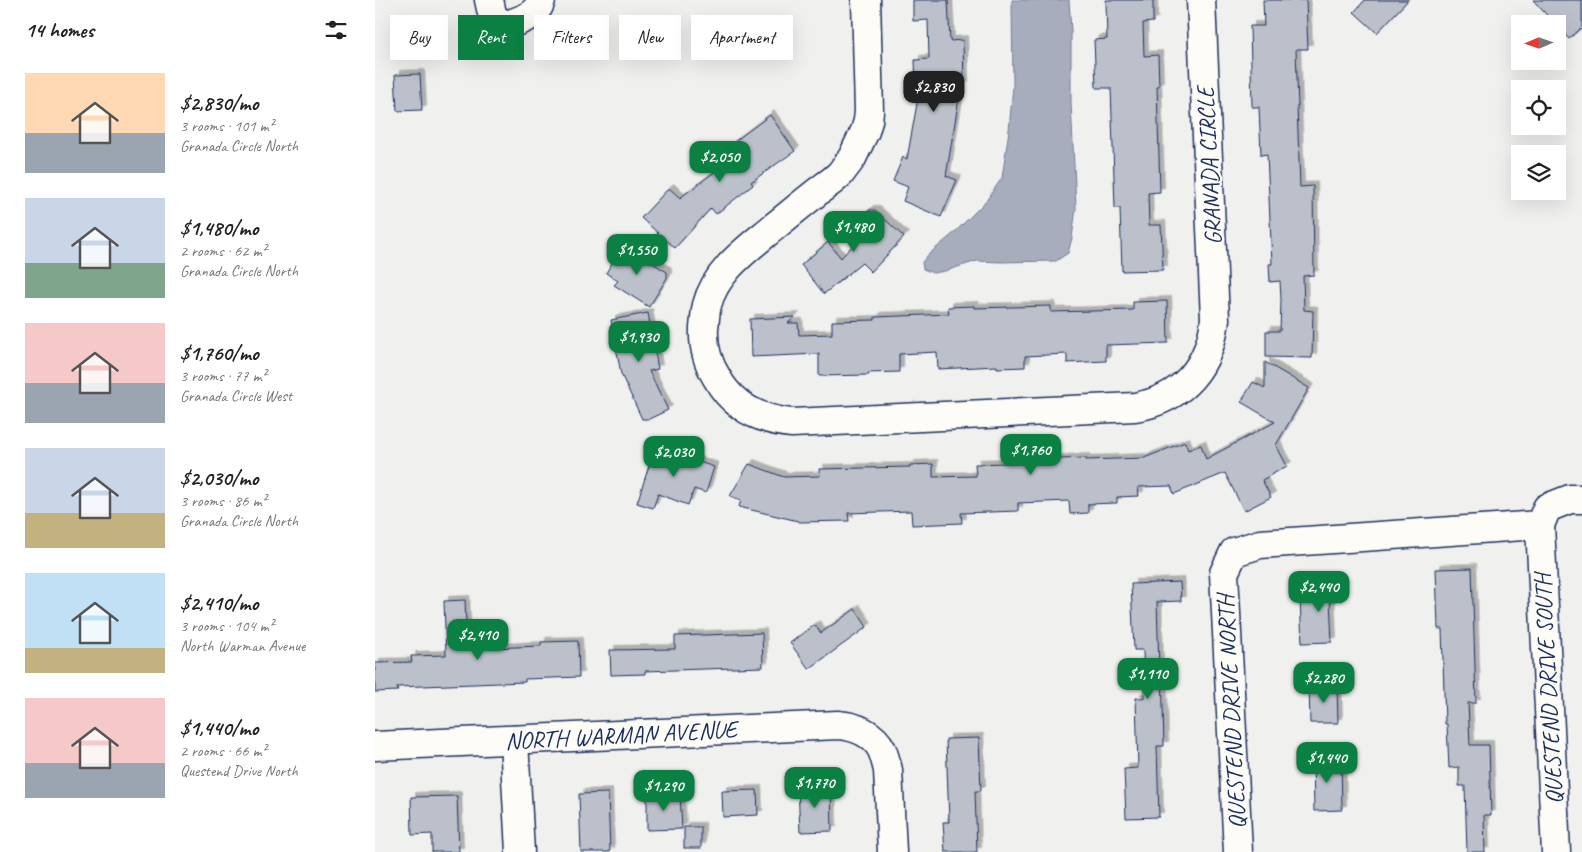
<!DOCTYPE html>
<meta charset="utf-8">
<style>
:root{--surface:#fff;--page:#f6f6f6;--text:#222;--muted:#767676;--accent:#0b8043}
body{margin:0;font-family:Caveat,sans-serif;background:var(--page);color:var(--text);height:100vh;display:flex;flex-direction:column;font-size:19px;white-space:nowrap}
*{box-sizing:border-box;margin:0}
p{font-size:16px;color:var(--muted)}
.icon{flex:none;width:28px;height:28px;fill:none;stroke:currentColor;stroke-width:2;stroke-linecap:round;stroke-linejoin:round}
.map{position:relative;flex:1;overflow:hidden}
.side{display:flex;flex-direction:column;background:var(--surface);width:375px}
.side>*{flex:none}
.top-card{position:absolute;left:15px;top:15px;width:475px;height:45px;display:flex;gap:10px}
.needle{width:32px;rotate:268deg}
.buttons{position:absolute;left:1136px;top:15px;display:grid;gap:10px}
.buttons a{display:grid;place-items:center;width:55px;height:55px;border-radius:0px;background:var(--surface);box-shadow:0 5px 20px #0002;font-size:25px}
.price{position:absolute;translate:-50% -42px;padding:0 11px;border-radius:10px;background:var(--accent);color:#fff;font-size:16px;line-height:32px;filter:drop-shadow(0 1px 2px #0008)}
.price::after{content:'';position:absolute;left:50%;top:30px;width:15px;height:11px;margin-left:-8px;background:inherit;clip-path:polygon(0 0,100% 0,50% 100%)}
.price.on{background:#222;color:#fff}
ul{padding:0;list-style:none}
li{display:flex;align-items:center;gap:15px;height:125px;padding:0 25px}
li span{display:grid;place-items:center;flex:none;width:140px;height:100px;border-radius:0px;color:#555}
li>.icon{margin-inline-start:auto}
span .icon{width:60px;height:60px;fill:#fffc;stroke-width:1}
li b{font-size:21px}
h2{display:flex;justify-content:space-between;align-items:center;height:60px;padding:0 25px;font-size:21px}
.chip{padding:0 18px;border-radius:0px;background:var(--surface);box-shadow:0 5px 20px #0002;font-size:18px;line-height:45px}
.chip.on{background:var(--accent);color:#fff}
main{display:flex;flex:1;min-height:0}
.map>svg:first-child{display:block}
</style>
<main>
<section class="side">
<h2>14 homes<svg class="icon" aria-label="filters" viewBox="0 0 24 24"><path d="M4 7h16M4 17h16"/><circle cx="9" cy="7" r="2"/><circle cx="15" cy="17" r="2"/></svg></h2>
<ul>
<li><span style="background:linear-gradient(#ffd9b3 60%,#9aa5b1 0)"><svg class="icon" aria-label="home" viewBox="0 0 24 24"><path d="M3 11l9-7 9 7M6 9v11h12V9"/></svg></span><div><b>$2,830/mo</b><p>3 rooms · 101 m²</p><p>Granada Circle North</p></div></li>
<li><span style="background:linear-gradient(#c9d6e8 65%,#7fa58c 0)"><svg class="icon" aria-label="home" viewBox="0 0 24 24"><path d="M3 11l9-7 9 7M6 9v11h12V9"/></svg></span><div><b>$1,480/mo</b><p>2 rooms · 62 m²</p><p>Granada Circle North</p></div></li>
<li><span style="background:linear-gradient(#f6c9c9 60%,#9aa5b1 0)"><svg class="icon" aria-label="home" viewBox="0 0 24 24"><path d="M3 11l9-7 9 7M6 9v11h12V9"/></svg></span><div><b>$1,760/mo</b><p>3 rooms · 77 m²</p><p>Granada Circle West</p></div></li>
<li><span style="background:linear-gradient(#c9d6e8 65%,#c2b280 0)"><svg class="icon" aria-label="home" viewBox="0 0 24 24"><path d="M3 11l9-7 9 7M6 9v11h12V9"/></svg></span><div><b>$2,030/mo</b><p>3 rooms · 86 m²</p><p>Granada Circle North</p></div></li>
<li><span style="background:linear-gradient(#bfe0f5 75%,#c2b280 0)"><svg class="icon" aria-label="home" viewBox="0 0 24 24"><path d="M3 11l9-7 9 7M6 9v11h12V9"/></svg></span><div><b>$2,410/mo</b><p>3 rooms · 104 m²</p><p>North Warman Avenue</p></div></li>
<li><span style="background:linear-gradient(#f6c9c9 65%,#9aa5b1 0)"><svg class="icon" aria-label="home" viewBox="0 0 24 24"><path d="M3 11l9-7 9 7M6 9v11h12V9"/></svg></span><div><b>$1,440/mo</b><p>2 rooms · 66 m²</p><p>Questend Drive North</p></div></li>
</ul>
</section>
<div class="map">
<svg width="1207" height="852" viewBox="0 0 1207 852">
<defs>
<filter id="shadow"><feDropShadow dx="4.5" dy="-4.5" stdDeviation="0" flood-color="#0004"/></filter>
</defs>
<rect width="100%" height="100%" fill="#f0f0ee"/>
<filter id="ink" filterUnits="userSpaceOnUse"><feTurbulence type="fractalNoise" baseFrequency=".02" numOctaves="2"/><feDisplacementMap in="SourceGraphic" scale="10" xChannelSelector="R" yChannelSelector="G"/><feConvolveMatrix kernelMatrix="1 2 1 2 8 2 1 2 1" color-interpolation-filters="sRGB"/></filter>
<g filter="url(#ink)">
<path fill="#a7adbd" stroke="#6f7b97" d="M637,0H694L696,31V102L701,208L697,238L693,253L681,261L625,262L602,261L570,271L558,273L548,269L547,262L554,254L579,233L611,201L627,178L634,130L638,86Z"/>
<g fill="#bbc0ca" stroke="#1b2f5e" filter="url(#shadow)">
<path d="M538,0H573L575,41L588,40L589,86H586L571,176L582,180L566,217L528,201L533,187L518,181L528,157L532,159L545,87L541,88L540,60L554,59L553,20L538,21Z"/>
<path d="M731,0H778V22L768,23L769,56L783,55L784,86H782L785,192L773,193L774,225H786L788,270L747,271L745,208H740L736,88H721L719,40L732,39Z"/>
<path d="M888,0H931L933,49H921L923,106H922L925,187L938,186L939,275L928,276L929,310L938,311L937,358L891,357V331H905L906,299L905,281L895,282L894,264H897L892,154L886,155L884,107H877L875,26H889Z"/>
<path d="M990,0H1033L1002,33L979,12Z"/>
<path d="M1158,0H1207V27L1194,39L1182,26V24H1180Z"/>
<path d="M45,74L47,110L22,111L20,75Z"/>
<path d="M395,115L420,151L376,182L378,185L341,214L336,208L300,248L266,218L294,188L305,198L367,151L360,141Z"/>
<path d="M494,210H500L529,237L496,272L487,263L449,294L426,265L453,242L466,258L493,229L484,220Z"/>
<path d="M248,245L292,272V278L274,307L239,285L243,281L231,273Z"/>
<path d="M792,301L793,343L731,345V361L692,363V354L650,356V367L622,368V366L563,369L562,352L524,354V372L493,373L494,375L444,376V354L376,357L375,319L420,317L413,323H423L424,335L457,334V321L500,320V317L574,314L573,307L599,306V308L676,306V312L758,310V302Z"/>
<path d="M273,313L283,369L274,371L293,410L274,419H267L246,374L236,320Z"/>
<path d="M890,362L934,388L901,445L912,466L887,480L896,497L869,511L850,473L799,494L796,486L763,487L764,496L742,497V503L713,504V513L695,514L694,501L643,503V511L586,513L587,523L537,525L536,511L473,513L474,521L423,522V521L364,507L366,500L355,496L374,464L409,477L445,476L444,469L535,467V465L558,464V477L601,476L600,464L661,462V460L711,458V460L769,458L810,442L813,450L826,445L831,459L900,422L866,402L878,382L890,388Z"/>
<path d="M280,447L339,467L331,493L319,489L313,505L283,494L278,508L262,503Z"/>
<path d="M1097,568L1101,703H1093L1095,745H1114L1116,815H1109L1110,852H1092L1090,786H1084V767L1074,768L1072,724H1070L1067,629H1063L1061,569Z"/>
<path d="M805,582L806,601L782,602L784,669H787L789,746H782L784,817L751,818L749,769L763,768L761,698H769L768,650H759L756,584Z"/>
<path d="M966,583L967,600H955L957,642L927,643L925,600H934V585Z"/>
<path d="M90,600L92,649L166,646V642L203,641L204,677L150,679V682L22,687L23,691L0,692V663L37,662L36,656L71,655L69,601Z"/>
<path d="M480,609L492,627L434,669L415,643L440,625L446,633Z"/>
<path d="M387,633L388,667L270,671V674L236,675L235,650L300,649V636Z"/>
<path d="M962,684L963,723H935L934,685Z"/>
<path d="M604,738L606,791H600L602,852H570L568,822H574L571,739Z"/>
<path d="M966,758L967,810L939,811L938,759Z"/>
<path d="M456,786L457,831L425,832L423,787Z"/>
<path d="M382,790L383,815L348,817L347,791Z"/>
<path d="M233,793L235,852H206L204,794Z"/>
<path d="M305,794L307,829L272,830V795Z"/>
<path d="M82,796L84,852H57V834L37,835L36,797Z"/>
<rect x="309" y="827" width="17" height="21"/>
</g>
<g fill="none" stroke-linecap="round" stroke-linejoin="round">
<g stroke="#1b2f5e" stroke-width="31">
<g id="minor">
<path d="M114,0L118,18L131,25C145,21 163,15 166,0"/>
<path d="M491,0L494,111L493,121L490,131L477,158L465,174L457,181C437,195 419,211 400,226C374,248 341,270 332,305C330,313 330,320 329,328C328,347 332,362 342,378C358,407 385,420 417,423L760,407C808,399 835,366 840,319L826,0"/>
<path d="M1165,525L1181,852"/>
<path d="M139,740L145,852"/>
<path d="M0,746L463,725C481,726 499,734 507,750C510,757 511,763 513,770L517,852"/>
<path d="M863,852L849,573L859,552L885,544L1165,525L1172,508L1195,499H1207"/>
</g>
</g>
<use href="#minor" stroke="#fdfcf7" stroke-width="28"/>
</g>
</g>
<g text-anchor="middle" stroke-width="4.5" stroke-linejoin="round" paint-order="stroke">
<g font-size="24" fill="#1b2f5e" stroke="#fdfcf7">
<text transform="translate(834 166) rotate(-93)" y="8">GRANADA CIRCLE</text>
<text transform="translate(1173 689) rotate(-93)" y="8">QUESTEND DRIVE SOUTH</text>
<text transform="translate(856 712) rotate(-93)" y="8">QUESTEND DRIVE NORTH</text>
<text transform="translate(246 735) rotate(-3)" y="8">NORTH WARMAN AVENUE</text>
</g>
</g>
</svg>
<div class="buttons">
<a><svg class="needle" viewBox="-14 -14 28 28"><path d="M0-13l5 13h-10z" fill="#e53935"/><path d="M0 13l5-13h-10z" fill="#767676"/></svg></a>
<a><svg class="icon" aria-label="locate" viewBox="0 0 24 24"><circle cx="12" cy="12" r="6"/><path d="M12 2v4M12 18v4M2 12h4M18 12h4"/></svg></a>
<a><svg class="icon" aria-label="layers" viewBox="0 0 24 24"><path d="M12 4l9 5-9 5-9-5zM3 14l9 5 9-5"/></svg></a>
</div>
<b class="price on" style="left:559px;top:113px">$2,830</b>
<b class="price" style="left:345px;top:183px">$2,050</b>
<b class="price" style="left:479px;top:253px">$1,480</b>
<b class="price" style="left:262px;top:276px">$1,550</b>
<b class="price" style="left:264px;top:363px">$1,930</b>
<b class="price" style="left:656px;top:476px">$1,760</b>
<b class="price" style="left:299px;top:478px">$2,030</b>
<b class="price" style="left:944px;top:613px">$2,440</b>
<b class="price" style="left:103px;top:661px">$2,410</b>
<b class="price" style="left:773px;top:700px">$1,110</b>
<b class="price" style="left:949px;top:704px">$2,280</b>
<b class="price" style="left:952px;top:784px">$1,440</b>
<b class="price" style="left:440px;top:809px">$1,770</b>
<b class="price" style="left:289px;top:812px">$1,290</b>
<div class="top-card">
<a class="chip">Buy</a>
<a class="chip on">Rent</a>
<a class="chip">Filters</a>
<a class="chip">New</a>
<a class="chip">Apartment</a>
</div>
</div>
</main>
